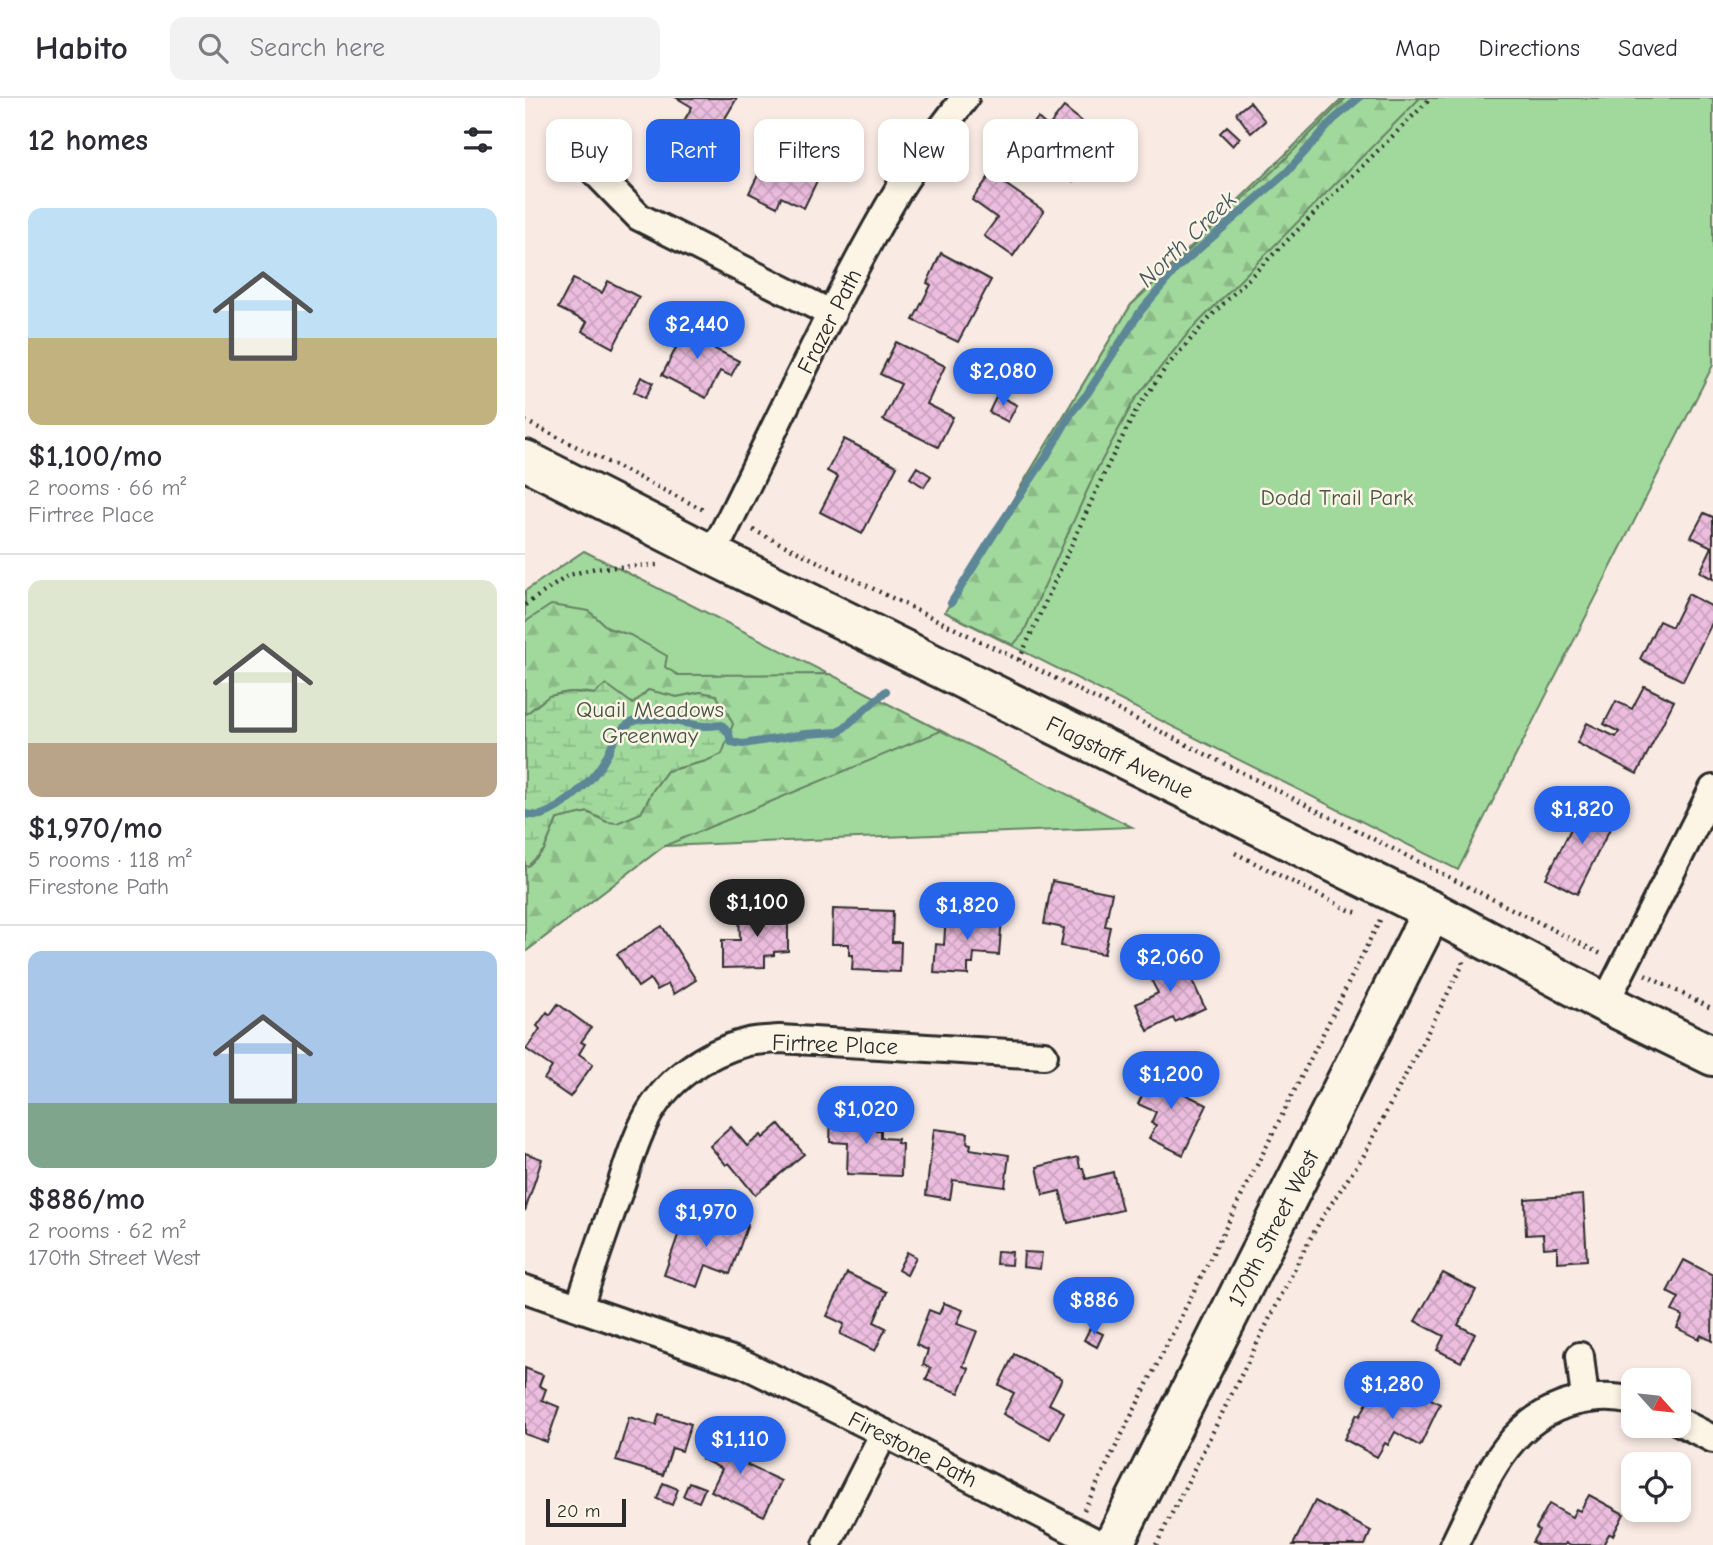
<!DOCTYPE html>
<meta charset="utf-8">
<style>
:root{--surface:#fff;--page:#f2f2f3;--text:#2b2b33;--muted:#7c7c81;--line:#e1e1e2;--accent:#2563eb}
body{margin:0;font-family:"Comic Neue",sans-serif;background:var(--page);color:var(--text);height:100vh;display:flex;flex-direction:column;font-size:26px;white-space:nowrap}
*{box-sizing:border-box;margin:0}
p{font-size:23px;color:var(--muted)}
.icon{flex:none;width:38px;height:38px;fill:none;stroke:currentColor;stroke-width:2;stroke-linecap:round;stroke-linejoin:round}
.map{position:relative;flex:1;overflow:hidden}
.sheet{display:flex;flex-direction:column;background:var(--surface);width:525px}
.sheet>*{flex:none}
.guide{position:absolute;left:21px;top:21px;width:665px;height:63px;display:flex;gap:14px}
.needle{width:46px;rotate:117deg}
.tools{position:absolute;left:1096px;top:1270px;display:grid;gap:14px}
.tools a{display:grid;place-items:center;width:70px;height:70px;border-radius:14px;background:var(--surface);box-shadow:0 4px 10px #0003;font-size:35px}
.scale{position:absolute;left:21px;bottom:18px;width:80px;box-sizing:border-box;padding-left:7px;border:4px solid #2b2b2b;border-top:0;font-size:19px;line-height:24px;white-space:nowrap;color:#2b2b2b;-webkit-text-stroke:5px #fcf5e5;paint-order:stroke}
.price{position:absolute;translate:-50% -60px;padding:0 16px;border-radius:24px;background:var(--accent);color:#fff;font-size:23px;line-height:46px;filter:drop-shadow(0 2px 4px #0008)}
.price::after{content:'';position:absolute;left:50%;top:42px;width:21px;height:16px;margin-left:-10px;background:inherit;clip-path:polygon(0 0,100% 0,50% 100%)}
.price.selected{background:#222;color:#fff}
ul{padding:0;list-style:none}
li{display:grid;align-content:center;gap:14px;height:371px;padding:0 28px}
li+li{border-top:2px solid var(--line)}
li span{display:grid;place-items:center;height:217px;border-radius:14px;color:#555}
li>.icon{margin-inline-start:auto}
span .icon{width:126px;height:126px;fill:#fffc;stroke-width:1}
li b{font-size:30px}
h2{display:flex;justify-content:space-between;align-items:center;height:84px;padding:0 28px;font-size:30px}
.tag{padding:0 24px;border-radius:14px;background:var(--surface);box-shadow:0 4px 10px #0003;font-size:24px;line-height:63px}
.tag.selected{background:var(--accent);color:#fff}
header{display:flex;align-items:center;gap:42px;box-sizing:border-box;height:98px;padding:0 35px;background:var(--surface);border-bottom:2px solid var(--line)}
header strong{font-size:33px}
nav{display:flex;gap:38px;margin-inline-start:auto;font-size:24px}
.search{width:490px;height:63px;background:var(--page);display:flex;align-items:center;gap:18px;box-sizing:border-box;padding:0 24px;border-radius:14px;color:var(--muted);font-size:26px}
main{display:flex;flex:1;min-height:0}
.map>svg:first-child{display:block}
</style>
<header>
<strong>Habito</strong>
<div class="search"><svg class="icon" aria-label="search" viewBox="0 0 24 24"><circle cx="10" cy="10" r="6"/><path d="M15 15l6 6"/></svg>Search here</div>
<nav><a>Map</a><a>Directions</a><a>Saved</a></nav>
</header>
<main>
<section class="sheet">
<h2>12 homes<svg class="icon" aria-label="filters" viewBox="0 0 24 24"><path d="M4 7h16M4 17h16"/><circle cx="9" cy="7" r="2"/><circle cx="15" cy="17" r="2"/></svg></h2>
<ul>
<li><span style="background:linear-gradient(#bfe0f5 60%,#c2b280 0)"><svg class="icon" aria-label="home" viewBox="0 0 24 24"><path d="M3 11l9-7 9 7M6 9v11h12V9"/></svg></span><div><b>$1,100/mo</b><p>2 rooms · 66 m²</p><p>Firtree Place</p></div></li>
<li><span style="background:linear-gradient(#dfe7d0 75%,#b9a48a 0)"><svg class="icon" aria-label="home" viewBox="0 0 24 24"><path d="M3 11l9-7 9 7M6 9v11h12V9"/></svg></span><div><b>$1,970/mo</b><p>5 rooms · 118 m²</p><p>Firestone Path</p></div></li>
<li><span style="background:linear-gradient(#a9c7e8 70%,#7fa58c 0)"><svg class="icon" aria-label="home" viewBox="0 0 24 24"><path d="M3 11l9-7 9 7M6 9v11h12V9"/></svg></span><div><b>$886/mo</b><p>2 rooms · 62 m²</p><p>170th Street West</p></div></li>
</ul>
</section>
<div class="map">
<svg width="1188" height="1447" viewBox="0 0 1188 1447">
<defs>
<pattern id="forest-firs" width="22" height="20" patternUnits="userSpaceOnUse" patternTransform="scale(1.75)"><rect width="22" height="20" fill="#a1d99d"/><path d="M5 1l3.5 6h-7zM16 11l3.5 6h-7z" fill="#8bba87"/></pattern>
<pattern id="wetland-marsh" width="20" height="14" patternUnits="userSpaceOnUse" patternTransform="scale(1.75)"><rect width="20" height="14" fill="#a1d99d"/><path d="M1 5h8M5 5V1M11 12h8M15 12V8" fill="none" stroke="#8bba87"/></pattern>
<pattern id="building-cross-hatch" width="8" height="8" patternUnits="userSpaceOnUse" patternTransform="scale(1.75)"><rect width="8" height="8" fill="#ecbdde"/><path d="M0 0l8 8M0 8l8-8" fill="none" stroke="#cba3bf"/></pattern>
</defs>
<rect width="100%" height="100%" fill="#f9eae4"/>
<filter id="ink" filterUnits="userSpaceOnUse"><feTurbulence type="fractalNoise" baseFrequency=".0143" numOctaves="2"/><feDisplacementMap in="SourceGraphic" scale="14" xChannelSelector="R" yChannelSelector="G"/><feConvolveMatrix kernelMatrix="1 2 1 2 8 2 1 2 1" color-interpolation-filters="sRGB"/></filter>
<g filter="url(#ink)">
<g fill="#a1d99d" stroke="#668264" stroke-width="2">
<path d="M818,0H1188V267L933,772L420,514L606,207Z"/>
<path d="M59,453L607,729L139,748L0,854V493Z"/>
</g>
<g fill="url(#forest-firs)" stroke="#668264" stroke-width="2">
<path d="M821,0H895L664,234L610,301L570,375L498,536L488,547L420,514L606,207L753,68Z"/>
<path d="M26,507L64,513L83,530L105,537L142,558L140,569L153,577L305,576L416,633L139,748L0,854V768H3L19,752L32,721L63,714L82,724L116,715L128,692L142,673L181,663L176,594L152,599L123,592L108,606C82,599 54,588 27,598C17,601 8,611 0,617V524Z"/>
</g>
<path fill="url(#wetland-marsh)" stroke="#668264" stroke-width="2" d="M81,586L108,606L123,592L152,599L176,594L191,597L201,612L208,626L197,656L181,663L142,673L128,692L116,715L92,725L82,724L63,714L32,721L19,752L3,768H0V617L24,598L45,594L69,596Z"/>
<g fill="none" stroke-linecap="round" stroke-linejoin="round">
<g stroke="#5d8697" stroke-width="8">
<path d="M426,505L471,433L521,359L547,314L562,296L615,214L652,170L762,74L808,22L834,0"/>
<path d="M0,716C5,717 11,718 16,717C37,711 65,685 77,666C87,651 89,633 107,624C127,615 160,627 181,628C187,628 192,627 197,627L204,636L206,644L218,646L280,636L314,634L361,593"/>
</g>
</g>
<g fill="url(#building-cross-hatch)" stroke="#2b2b2b" stroke-width="2">
<path d="M152,0H212L182,51L153,33L167,9Z"/>
<path d="M725,4L740,23L726,35L711,15Z"/>
<path d="M539,9L581,43L548,83L522,62L519,66L492,45L513,20L523,29Z"/>
<path d="M702,28L715,40L708,48L695,35Z"/>
<path d="M258,44L301,64L279,110L256,99L252,109L224,95L238,67L245,71Z"/>
<path d="M466,76L519,113L488,158L459,138L472,120L447,102Z"/>
<path d="M416,155L466,182L433,244L388,222L406,187L402,185Z"/>
<path d="M48,181L77,195L83,183L114,199L88,250L57,233L62,224L33,210Z"/>
<path d="M161,223L184,235L180,246L214,263L206,278L195,273L181,300L137,277L151,250L148,249Z"/>
<path d="M371,244L420,268L402,306L428,319L413,349L358,322L376,286L355,276Z"/>
<path d="M116,279L128,285L120,300L109,294Z"/>
<path d="M472,297L492,307L483,324L464,314Z"/>
<path d="M319,341L372,368L337,436L295,414L313,379L302,373Z"/>
<path d="M392,369L406,378L399,389L385,380Z"/>
<path d="M1179,415L1188,419V481L1175,474L1187,449L1166,439Z"/>
<path d="M1163,496L1188,509V523L1158,583L1115,561L1134,523L1147,529Z"/>
<path d="M1119,588L1149,603L1112,676L1052,645L1062,625L1091,639L1094,634L1079,626L1091,603L1107,611Z"/>
<path d="M1062,699L1093,715L1052,796L1021,780Z"/>
<path d="M527,783L587,795L580,828L585,829L579,856L536,848L539,830L519,826Z"/>
<path d="M308,811L368,813L367,844H376L375,874L327,872L328,857H324V846H307Z"/>
<path d="M263,812V853L249,854V857L240,858V869L197,870V842H215L214,814Z"/>
<path d="M421,815L477,819L474,857L449,855L448,866H443V877L409,875L411,846L419,847Z"/>
<path d="M137,828L171,882L149,896L143,886L132,892L125,881L113,889L92,856Z"/>
<path d="M655,856L680,910L650,924L648,920L623,933L611,906L633,895L621,872Z"/>
<path d="M33,906L66,930L56,944L60,946L54,956L68,966L45,999L19,981L27,969L1,951L15,931L12,928L22,914L25,917Z"/>
<path d="M631,968L657,981L652,992L682,1007L658,1057L624,1040L631,1027L626,1025L631,1014L613,1006Z"/>
<path d="M306,1016L351,1017L350,1032H356V1040L373,1041L372,1045L377,1046L376,1078L322,1076L323,1045L305,1044Z"/>
<path d="M254,1026L279,1056L230,1097L204,1065L201,1067L185,1048L206,1029L222,1048L236,1037L238,1040Z"/>
<path d="M409,1031L443,1035L442,1045L446,1046L445,1051L484,1057L480,1089L428,1082L425,1101L401,1097Z"/>
<path d="M0,1055L17,1061L0,1113Z"/>
<path d="M553,1059L555,1070H558L561,1081L588,1074L597,1112L543,1125L535,1093L518,1097L512,1069Z"/>
<path d="M1058,1097L1062,1162L1032,1164V1149L1019,1150L1018,1136L1001,1137L1000,1101Z"/>
<path d="M185,1113L223,1126L205,1176L181,1167L173,1189L139,1177L156,1129L169,1133L172,1125L180,1128Z"/>
<path d="M472,1153L487,1154L486,1167L471,1166Z"/>
<path d="M382,1154L391,1159L382,1177L373,1172Z"/>
<path d="M499,1154L517,1155L515,1171L498,1169Z"/>
<path d="M1159,1162L1188,1177L1187,1243L1176,1237L1174,1241L1152,1230L1158,1218L1147,1213L1154,1200L1142,1194Z"/>
<path d="M322,1175L362,1194L349,1224L361,1230L350,1253L315,1236L319,1226L302,1218Z"/>
<path d="M918,1175L951,1192L933,1227L950,1236L936,1264L912,1252L919,1238L890,1223Z"/>
<path d="M419,1205L438,1212L432,1226L452,1233L438,1268L444,1271L434,1295L401,1282L406,1270L398,1267L403,1252L391,1247L404,1212L414,1216Z"/>
<path d="M565,1230L578,1236L572,1249L559,1242Z"/>
<path d="M489,1256L537,1281L524,1306L539,1314L525,1341L478,1316L489,1295L474,1287Z"/>
<path d="M0,1270L18,1277L14,1288L21,1291L17,1302L34,1309L22,1344L0,1336Z"/>
<path d="M850,1290L878,1305L886,1290L915,1306L895,1348L870,1334L863,1347L860,1345L852,1359L819,1341L832,1316L835,1318Z"/>
<path d="M134,1316L166,1326L157,1353L147,1350L138,1377L91,1363L104,1319L131,1327Z"/>
<path d="M190,1335L228,1354L222,1367L256,1383L239,1418L186,1393L197,1371L177,1361Z"/>
<path d="M164,1384L180,1390L174,1404L158,1398Z"/>
<path d="M138,1385L153,1391L147,1407L132,1401Z"/>
<path d="M1064,1397L1099,1416L1088,1437L1084,1436L1078,1447H1044L1041,1445L1040,1447H1013L1007,1444L1014,1432L1011,1430L1024,1406L1047,1419L1051,1411L1055,1413Z"/>
<path d="M790,1403L846,1433L840,1447H768Z"/>
</g>
<g fill="none" stroke-linecap="round" stroke-linejoin="round">
<g stroke="#2b2b2b" stroke-width="32">
<g id="street">
<path d="M42,45L114,119L307,216"/>
<path d="M187,457C249,335 304,209 374,91C394,59 417,30 440,0"/>
<path d="M1080,905L1188,691"/>
<path d="M0,1191L221,1267L359,1335L576,1447"/>
<path d="M54,1209C67,1170 80,1131 94,1093C102,1069 109,1045 120,1023C140,982 180,955 223,944C233,942 244,942 255,941L519,957"/>
<path d="M1055,1258L1060,1301"/>
<path d="M1153,1323L1188,1341"/>
<path d="M302,1447L359,1335"/>
<path d="M929,1447C958,1389 980,1321 1049,1304C1069,1299 1088,1298 1108,1303"/>
</g>
</g>
<g stroke="#2b2b2b" stroke-width="44">
<g id="secondary">
<path d="M0,362L187,457L907,813L1080,905L1188,958"/>
<path d="M588,1447L907,813"/>
</g>
</g>
<g stroke="#2b2b2b" stroke-width="4.5" stroke-dasharray="2 5" stroke-linecap="butt">
<path d="M0,323L181,413"/>
<path d="M228,432L494,562L1078,857"/>
<path d="M0,507L44,477L71,470L132,467"/>
<path d="M494,562L583,367L612,311L642,268L689,215L906,0"/>
<path d="M710,755L826,813L834,815"/>
<path d="M1120,877L1188,911"/>
<path d="M559,1412L855,822"/>
<path d="M631,1447L780,1150L798,1118L839,1057L938,866L937,863"/>
</g>
<use href="#street" stroke="#fcf5e5" stroke-width="26"/>
<use href="#secondary" stroke="#fcf5e5" stroke-width="38"/>
</g>
</g>
<g text-anchor="middle" stroke-width="5" stroke-linejoin="round" paint-order="stroke">
<g font-size="23" fill="#2b2b2b" stroke="#fcf5e5">
<text transform="translate(304 223) rotate(-63)" y="8">Frazer Path</text>
<text transform="translate(595 659) rotate(26)" y="8">Flagstaff Avenue</text>
<text transform="translate(310 946) rotate(2)" y="8">Firtree Place</text>
<text transform="translate(748 1130) rotate(-63)" y="8">170th Street West</text>
<text transform="translate(388 1351) rotate(27)" y="8">Firestone Path</text>
</g>
<g font-size="23" fill="#485648" stroke="#fcf5e5">
<text x="812" y="407">Dodd Trail Park</text>
<text x="125" y="619">Quail Meadows<tspan x="125" dy="26">Greenway</tspan></text>
</g>
<g font-size="24" font-style="italic" fill="#445961" stroke="#fcf5e5">
<text transform="translate(662 141) rotate(-44)" y="8">North Creek</text>
</g>
</g>
</svg>
<div class="tools">
<a><svg class="needle" viewBox="-14 -14 28 28"><path d="M0-13l5 13h-10z" fill="#e53935"/><path d="M0 13l5-13h-10z" fill="#7c7c81"/></svg></a>
<a><svg class="icon" aria-label="locate" viewBox="0 0 24 24"><circle cx="12" cy="12" r="6"/><path d="M12 2v4M12 18v4M2 12h4M18 12h4"/></svg></a>
</div>
<div class="scale">20 m</div>
<b class="price" style="left:172px;top:263px">$2,440</b>
<b class="price" style="left:478px;top:310px">$2,080</b>
<b class="price" style="left:1057px;top:748px">$1,820</b>
<b class="price selected" style="left:232px;top:841px">$1,100</b>
<b class="price" style="left:442px;top:844px">$1,820</b>
<b class="price" style="left:645px;top:896px">$2,060</b>
<b class="price" style="left:646px;top:1013px">$1,200</b>
<b class="price" style="left:341px;top:1048px">$1,020</b>
<b class="price" style="left:181px;top:1151px">$1,970</b>
<b class="price" style="left:569px;top:1239px">$886</b>
<b class="price" style="left:867px;top:1323px">$1,280</b>
<b class="price" style="left:215px;top:1378px">$1,110</b>
<div class="guide">
<a class="tag">Buy</a>
<a class="tag selected">Rent</a>
<a class="tag">Filters</a>
<a class="tag">New</a>
<a class="tag">Apartment</a>
</div>
</div>
</main>
